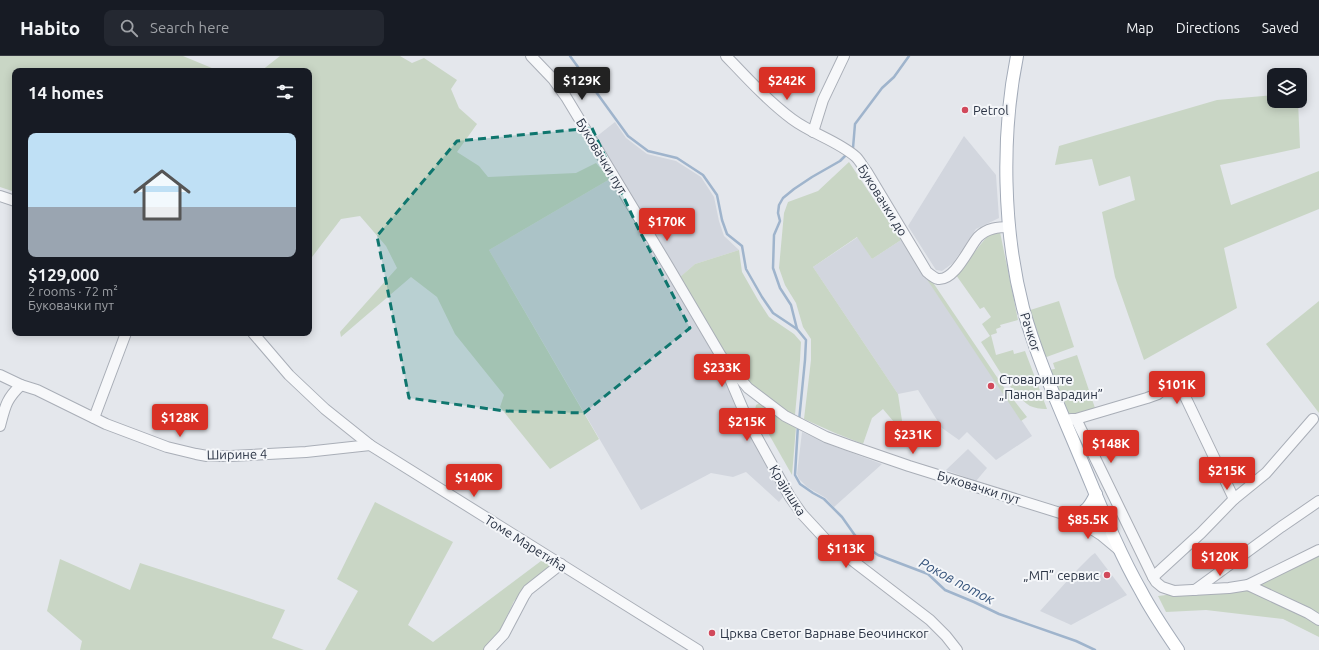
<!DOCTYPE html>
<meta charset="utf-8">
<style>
:root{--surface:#171b24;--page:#242831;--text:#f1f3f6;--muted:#9ea1a6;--line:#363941;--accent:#d93025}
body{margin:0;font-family:Ubuntu,sans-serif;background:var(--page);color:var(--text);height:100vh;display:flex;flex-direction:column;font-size:15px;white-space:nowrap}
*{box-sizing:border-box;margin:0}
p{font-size:13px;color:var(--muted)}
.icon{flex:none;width:22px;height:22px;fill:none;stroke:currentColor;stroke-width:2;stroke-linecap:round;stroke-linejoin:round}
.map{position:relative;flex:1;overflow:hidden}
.side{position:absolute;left:12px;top:12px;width:300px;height:268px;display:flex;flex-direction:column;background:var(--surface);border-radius:8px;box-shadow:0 2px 10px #0003}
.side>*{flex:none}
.fabs{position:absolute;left:1267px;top:12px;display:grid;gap:8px}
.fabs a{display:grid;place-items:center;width:40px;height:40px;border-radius:8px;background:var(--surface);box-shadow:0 2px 10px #0003;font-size:20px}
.price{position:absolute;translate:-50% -34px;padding:0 9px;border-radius:4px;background:var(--accent);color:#fff;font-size:13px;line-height:26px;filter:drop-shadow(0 1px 2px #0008)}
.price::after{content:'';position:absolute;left:50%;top:24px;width:12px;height:9px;margin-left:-6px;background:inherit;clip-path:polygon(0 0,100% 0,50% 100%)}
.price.active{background:#222;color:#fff}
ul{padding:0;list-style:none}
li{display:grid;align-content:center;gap:8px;height:212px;padding:0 16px}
li span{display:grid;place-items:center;height:124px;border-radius:8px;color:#555}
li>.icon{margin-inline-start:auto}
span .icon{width:72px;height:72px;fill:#fffc;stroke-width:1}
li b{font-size:17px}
h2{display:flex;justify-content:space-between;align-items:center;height:48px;padding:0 16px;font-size:17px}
header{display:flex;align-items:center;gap:24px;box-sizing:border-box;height:56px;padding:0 20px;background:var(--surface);border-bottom:1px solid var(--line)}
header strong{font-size:19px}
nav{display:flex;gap:22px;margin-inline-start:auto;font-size:14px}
.search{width:280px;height:36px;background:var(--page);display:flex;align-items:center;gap:10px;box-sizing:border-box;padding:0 14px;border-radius:8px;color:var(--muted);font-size:15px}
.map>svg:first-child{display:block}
</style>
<header>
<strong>Habito</strong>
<div class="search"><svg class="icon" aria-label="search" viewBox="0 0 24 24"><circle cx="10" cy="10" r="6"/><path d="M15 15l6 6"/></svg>Search here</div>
<nav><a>Map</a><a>Directions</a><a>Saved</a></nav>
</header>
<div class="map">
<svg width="1319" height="594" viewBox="0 0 1319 594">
<rect width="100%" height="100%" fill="#e4e7ec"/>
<g fill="#d2d6de">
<path d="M615,66L626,82L647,98L676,105L701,121L714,141L719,165L724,180L739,194L695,208L680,221L596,81Z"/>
<path d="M964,80L996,119L999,162L976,173L953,207L942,215L936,214L908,170Z"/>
<path d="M610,123L699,272L789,433L779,446L746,416L733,421L711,417L641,454L489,194Z"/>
<path d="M858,181L872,203L901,184L1032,380L996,404L967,376L959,384L942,372L918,334L898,338L813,211Z"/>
<path d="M802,376L836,391L882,408L834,451L826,442L807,431L799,423L797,418Z"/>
<path d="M968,393L987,412L976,425L946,414Z"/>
<path d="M1095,497L1127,539L1071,569L1040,555L1078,513L1091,500Z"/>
</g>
<g fill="#c9d6c5">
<path d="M0,0H183L219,15H15V136L0,131Z"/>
<path d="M280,0H400L412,7L424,2L457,24L451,33L459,52L477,68L457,96L479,110L488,121L576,117L596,107L610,123L489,194L599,383L550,413L500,351L504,339L455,278L437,241L411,221L341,281L340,276L397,212L386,190L360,160L341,163L309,205V15H261Z"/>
<path d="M1274,39V45H1298L1300,92L1220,109L1231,149L1319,115V153L1224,192L1237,252L1144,304L1115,221L1102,156L1135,144L1130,120L1099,130L1092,103L1055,109L1059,90L1217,44Z"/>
<path d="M849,106L901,184L872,203L857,181L813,211L898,338L904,378L883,353L872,362L863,388L835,377L804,363L811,304V283L803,271L796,247L785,229L779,212L784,157L788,146L818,135Z"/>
<path d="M1000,176L1018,264L1000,269L1001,271L996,273L997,277L991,279L996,299L1013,294L1014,298L1025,295L1047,353H1045C1040,353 1035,352 1030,350C1011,338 994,305 981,286L990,280L982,268L991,261L984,251L980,253L956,219L985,183L989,179Z"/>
<path d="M739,194L742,216L758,244L769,261L794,278L801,286L800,304L795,359L787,356L751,328L725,298L680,221L695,208Z"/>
<path d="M926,222L932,225L1005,333L1027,361L1021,365Z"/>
<path d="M1059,245L1074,291L1041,303L1027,255Z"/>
<path d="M1319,245V357L1266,288Z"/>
<path d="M1077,299L1096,355L1074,360L1062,359L1048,314L1055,313L1053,307Z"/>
<path d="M760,347L796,371L792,419L755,354L756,349Z"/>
<path d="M375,446L453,486L408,569L433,586L541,505L555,510L514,545L498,580L483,594H325L358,535L337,523Z"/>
<path d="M1319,494V581L1283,563L1206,554L1166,556L1158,540L1246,529Z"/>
<path d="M60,503L130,534L140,507L285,554L272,582L304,594H80L82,585L47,555Z"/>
</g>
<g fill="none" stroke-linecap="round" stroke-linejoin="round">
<g stroke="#9fb4cc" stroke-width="2.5">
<path d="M570,0L628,80L648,95L677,102L703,119L717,139L722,164L727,178L742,190L746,213L762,241L773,257L797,273"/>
<path d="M852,93L853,92L855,68L882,32L894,21L909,0"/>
<path d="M799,365L805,304L806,284L797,273L791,249L780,232L773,212L774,179L780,165L778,157L779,149L783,142L794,133L812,121L840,105L848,97"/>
<path d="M798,369L795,419L800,428L813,437L824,443L842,461L854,478L865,490L878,499L928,518L945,534L974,546L999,558L1076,585L1095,594"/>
</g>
<g stroke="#a9aeb7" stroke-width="12">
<g id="minor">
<path d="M531,0L553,23L566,41L668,210L721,300L748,332L785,360L826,381L848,389L909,410L1073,461L1101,479L1119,494"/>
<path d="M726,0C747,22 768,45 792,63C812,78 838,85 856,101C860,105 863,111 867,116L927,216C931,219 934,222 938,223C955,225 969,191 978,181C987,172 998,171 1010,171"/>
<path d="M813,76L823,44L844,0"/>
<path d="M0,140L15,145"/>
<path d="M253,277L289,319L325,353L370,389L698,594"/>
<path d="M725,311L748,365L790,441L802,458L827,485L930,564L946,580L957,594"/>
<path d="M0,319L21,329L37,334L106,368L167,391L196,398L207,400H231L306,396L370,389"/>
<path d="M94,362L126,277"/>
<path d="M1071,363H1076L1147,342L1158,338L1165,332L1176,329L1182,334L1234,443"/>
<path d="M1076,363L1153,521L1156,526L1162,531L1174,535L1229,532L1248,529L1319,494"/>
<path d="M0,370C5,351 6,343 21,329"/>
<path d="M1153,521L1201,477L1234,443L1266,417L1313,363"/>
<path d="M1248,529L1308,557L1319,564"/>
<path d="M1195,534L1281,471L1319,445"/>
<path d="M489,594L504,578L524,540L528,534L561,508"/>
</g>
</g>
<g stroke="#a3abb8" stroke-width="14">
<g id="major">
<path d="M1017,0C1001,79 1003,174 1023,252C1038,306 1062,357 1083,408C1101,451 1118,495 1141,535C1152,556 1165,575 1178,594"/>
<path d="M1073,461C1086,457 1091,449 1096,438"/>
</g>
</g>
<use href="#minor" stroke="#f7f8fa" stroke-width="10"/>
<use href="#major" stroke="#fff" stroke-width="12"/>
</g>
<path fill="#0f766e" fill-opacity="0.2" stroke="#0f766e" stroke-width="3" stroke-dasharray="8 5" stroke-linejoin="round" d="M592,72L637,170L690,272L584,357L505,355L409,342L377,180L457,85Z"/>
<g fill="#d1495b" stroke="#f4f6f9" stroke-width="1.5">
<circle cx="965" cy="54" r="4"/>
<circle cx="991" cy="330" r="4"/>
<circle cx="1107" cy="519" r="4"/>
<circle cx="712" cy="577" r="4"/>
</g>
<g text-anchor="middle" stroke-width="4" stroke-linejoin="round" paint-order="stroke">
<g font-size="13" fill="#2b3445" stroke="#f4f6f9" text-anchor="start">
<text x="973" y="59">Petrol</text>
<text x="999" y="328">Стовариште<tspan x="999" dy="15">„Панон Варадин”</tspan></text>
<text x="1099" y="524" text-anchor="end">„МП” сервис</text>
<text x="720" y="582">Црква Светог Варнаве Беочинског</text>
</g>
<g font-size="13" fill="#2b3445" stroke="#f4f6f9">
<text transform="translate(602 100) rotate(59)" y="5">Буковачки пут</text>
<text transform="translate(883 144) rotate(58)" y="5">Буковачки до</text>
<text transform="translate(1031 276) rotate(72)" y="5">Рачког</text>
<text transform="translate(237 398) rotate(-1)" y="5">Ширине 4</text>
<text transform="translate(979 431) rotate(17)" y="5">Буковачки пут</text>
<text transform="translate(788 434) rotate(58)" y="5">Крајишка</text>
<text transform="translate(526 487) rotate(32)" y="5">Томе Маретића</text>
</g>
<g font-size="14" font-style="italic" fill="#34527a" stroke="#f4f6f9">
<text transform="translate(957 525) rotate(28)" y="5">Роков поток</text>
</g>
</g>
</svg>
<div class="fabs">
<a><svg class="icon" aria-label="layers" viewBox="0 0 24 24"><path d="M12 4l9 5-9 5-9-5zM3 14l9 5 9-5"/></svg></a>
</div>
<b class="price active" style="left:582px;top:45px">$129K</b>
<b class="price" style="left:787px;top:45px">$242K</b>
<b class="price" style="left:667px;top:186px">$170K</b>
<b class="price" style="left:722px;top:332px">$233K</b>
<b class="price" style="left:1177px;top:349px">$101K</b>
<b class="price" style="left:180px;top:382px">$128K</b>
<b class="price" style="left:747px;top:386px">$215K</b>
<b class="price" style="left:913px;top:399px">$231K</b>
<b class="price" style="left:1111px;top:408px">$148K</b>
<b class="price" style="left:1227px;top:435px">$215K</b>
<b class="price" style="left:474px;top:442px">$140K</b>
<b class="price" style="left:1088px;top:484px">$85.5K</b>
<b class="price" style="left:846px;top:513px">$113K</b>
<b class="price" style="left:1220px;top:521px">$120K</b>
<section class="side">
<h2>14 homes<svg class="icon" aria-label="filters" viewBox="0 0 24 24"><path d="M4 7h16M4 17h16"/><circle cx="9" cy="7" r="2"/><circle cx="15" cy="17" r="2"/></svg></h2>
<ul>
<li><span style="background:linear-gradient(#bfe0f5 60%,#9aa5b1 0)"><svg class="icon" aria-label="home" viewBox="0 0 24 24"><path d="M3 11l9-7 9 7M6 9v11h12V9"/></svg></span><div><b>$129,000</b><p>2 rooms · 72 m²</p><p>Буковачки пут</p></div></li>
</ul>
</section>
</div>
